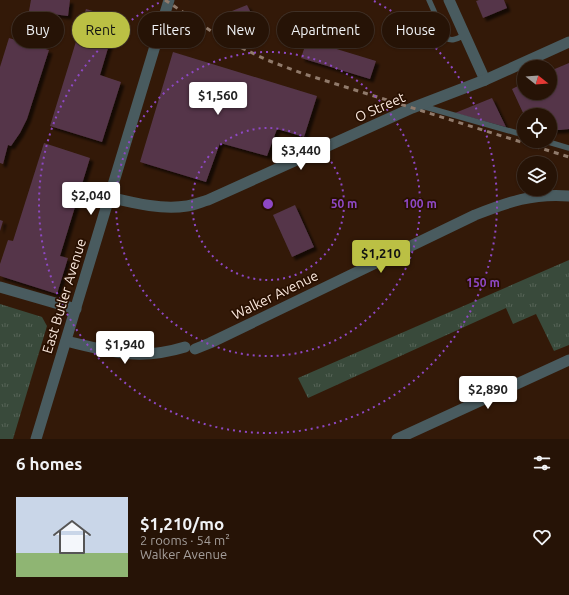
<!DOCTYPE html>
<meta charset="utf-8">
<style>
:root{--surface:#261306;--page:#322014;--text:#f1f3f6;--muted:#a49e9b;--line:#423228;--accent:#bbc044}
body{margin:0;font-family:Ubuntu,sans-serif;background:var(--page);color:var(--text);height:100vh;display:flex;flex-direction:column;font-size:15px;white-space:nowrap}
*{box-sizing:border-box;margin:0}
p{font-size:13px;color:var(--muted)}
.icon{flex:none;width:22px;height:22px;fill:none;stroke:currentColor;stroke-width:2;stroke-linecap:round;stroke-linejoin:round}
.map{position:relative;height:439px;overflow:hidden}
.details{display:flex;flex-direction:column;background:var(--surface);flex:1}
.details>*{flex:none}
.banner{position:absolute;left:12px;top:12px;width:545px;height:36px;display:flex;gap:8px}
.needle{width:26px;rotate:107deg}
.tools{position:absolute;left:517px;top:60px;display:grid;gap:8px}
.tools a{display:grid;place-items:center;width:40px;height:40px;border-radius:50%;background:var(--surface);box-shadow:0 1px 3px #0004,0 0 0 1px var(--line);font-size:20px}
.price{position:absolute;translate:-50% -34px;padding:0 9px;border-radius:4px;background:#fff;color:#222;font-size:13px;line-height:26px;filter:drop-shadow(0 1px 2px #0008)}
.price::after{content:'';position:absolute;left:50%;top:24px;width:12px;height:9px;margin-left:-6px;background:inherit;clip-path:polygon(0 0,100% 0,50% 100%)}
.price.on{background:var(--accent);color:#111}
ul{padding:0;list-style:none}
li{display:flex;align-items:center;gap:12px;height:100px;padding:0 16px}
li+li{border-top:1px solid var(--line)}
li span{display:grid;place-items:center;flex:none;width:112px;height:80px;border-radius:0px;color:#555}
li>.icon{margin-inline-start:auto}
span .icon{width:48px;height:48px;fill:#fffc;stroke-width:1}
li b{font-size:17px}
h2{display:flex;justify-content:space-between;align-items:center;height:48px;padding:0 16px;font-size:17px}
.chip{padding:0 14px;border-radius:18px;background:var(--surface);box-shadow:0 1px 3px #0004,0 0 0 1px var(--line);font-size:14px;line-height:36px}
.chip.on{background:var(--accent);color:#111}
.map>svg:first-child{display:block}
</style>
<div class="map">
<svg width="569" height="439" viewBox="0 0 569 439">
<defs>
<pattern id="grass-tufts" width="24" height="20" patternUnits="userSpaceOnUse"><rect width="24" height="20" fill="#394a3b"/><path d="M3 7l-1-3M5 7V3M7 7l1-3M15 17l-1-3M17 17v-4M19 17l1-3" fill="none" stroke="#576457"/></pattern>
<filter id="shadow"><feDropShadow dx="3.5" dy="3.5" stdDeviation="1" flood-color="#0009"/></filter>
</defs>
<rect width="100%" height="100%" fill="#331908"/>
<g fill="url(#grass-tufts)">
<path d="M569,260V345L554,351L536,314L513,324L506,308L308,398L298,378Z"/>
<path d="M0,304L42,317L47,326L13,439H0Z"/>
</g>
<g fill="#543649" filter="url(#shadow)">
<path d="M31,0H70L68,16L29,11Z"/>
<path d="M479,0H504L507,8L483,18L476,1Z"/>
<path d="M247,5L253,17L238,24L232,11Z"/>
<path d="M86,9L117,18L100,75L121,82L102,142L50,126Z"/>
<path d="M9,38L49,50L27,119L20,133L11,146L8,145L3,164L0,163V67Z"/>
<path d="M307,40L376,61L370,79L301,58Z"/>
<path d="M173,52L317,96L304,137L277,129L267,156L220,143L206,182L140,162Z"/>
<path d="M569,63V129L560,130H550V115H524L512,89L524,83V93H550V71Z"/>
<path d="M492,98L506,127L455,113Z"/>
<path d="M44,143L90,158L60,256L68,258L57,294L0,276V264L8,240L13,241Z"/>
<path d="M295,205L314,247L292,257L273,215Z"/>
<path d="M0,220L3,221L0,231Z"/>
</g>
<g fill="none" stroke-linecap="round" stroke-linejoin="round">
<g stroke="#495b5f" stroke-width="5.5">
<path d="M429,0L446,38C453,42 458,38 465,35"/>
<path d="M422,106L524,135"/>
<path d="M545,141L569,148"/>
</g>
<g stroke="#495b5f" stroke-width="11">
<path d="M449,0L485,80"/>
<path d="M0,287L76,309"/>
<path d="M66,341C111,352 139,361 185,347"/>
<path d="M195,349L210,343L475,215C508,202 533,193 569,196"/>
<path d="M397,439L569,360"/>
</g>
<g stroke="#495b5f" stroke-width="11">
<path d="M109,197C134,203 161,210 187,206C194,205 201,202 208,200L412,108L485,80L569,42"/>
<path d="M36,439L169,0"/>
</g>
<path stroke="#907a6b" stroke-width="3" stroke-dasharray="5 5" stroke-linecap="butt" d="M165,0L223,39L267,60L304,74L569,157"/>
</g>
<g fill="none" stroke="#8e48c4" stroke-width="2" stroke-dasharray="2 4">
<circle cx="268" cy="204" r="76"/>
<circle cx="268" cy="204" r="152"/>
<path d="M374 1A229 229 0 1 1 162 1"/>
</g>
<g text-anchor="middle" stroke-width="3.5" stroke-linejoin="round" paint-order="stroke">
<g font-size="14" fill="#fbe9de" stroke="#281001">
<text transform="translate(380 107) rotate(-24)" y="5">O Street</text>
<text transform="translate(275 295) rotate(-26)" y="5">Walker Avenue</text>
<text transform="translate(64 296) rotate(-73)" y="5">East Butler Avenue</text>
</g>
</g>
<circle cx="268" cy="204" r="6" fill="#8e48c4" stroke="#281001" stroke-width="2"/>
<g font-size="12" text-anchor="middle" font-weight="bold" fill="#8e48c4" stroke="#281001" stroke-width="3.5" stroke-linejoin="round" paint-order="stroke">
<text x="344" y="208">50 m</text>
<text x="420" y="208">100 m</text>
<text x="483" y="287">150 m</text>
</g>
</svg>
<div class="tools">
<a><svg class="needle" viewBox="-14 -14 28 28"><path d="M0-13l5 13h-10z" fill="#e53935"/><path d="M0 13l5-13h-10z" fill="#a49e9b"/></svg></a>
<a><svg class="icon" aria-label="locate" viewBox="0 0 24 24"><circle cx="12" cy="12" r="6"/><path d="M12 2v4M12 18v4M2 12h4M18 12h4"/></svg></a>
<a><svg class="icon" aria-label="layers" viewBox="0 0 24 24"><path d="M12 4l9 5-9 5-9-5zM3 14l9 5 9-5"/></svg></a>
</div>
<b class="price" style="left:218px;top:116px">$1,560</b>
<b class="price" style="left:301px;top:171px">$3,440</b>
<b class="price" style="left:91px;top:216px">$2,040</b>
<b class="price on" style="left:381px;top:274px">$1,210</b>
<b class="price" style="left:125px;top:365px">$1,940</b>
<b class="price" style="left:488px;top:410px">$2,890</b>
<div class="banner">
<a class="chip">Buy</a>
<a class="chip on">Rent</a>
<a class="chip">Filters</a>
<a class="chip">New</a>
<a class="chip">Apartment</a>
<a class="chip">House</a>
</div>
</div>
<section class="details">
<h2>6 homes<svg class="icon" aria-label="filters" viewBox="0 0 24 24"><path d="M4 7h16M4 17h16"/><circle cx="9" cy="7" r="2"/><circle cx="15" cy="17" r="2"/></svg></h2>
<ul>
<li><span style="background:linear-gradient(#c9d6e8 70%,#8fb573 0)"><svg class="icon" aria-label="home" viewBox="0 0 24 24"><path d="M3 11l9-7 9 7M6 9v11h12V9"/></svg></span><div><b>$1,210/mo</b><p>2 rooms · 54 m²</p><p>Walker Avenue</p></div><svg class="icon" aria-label="heart" viewBox="0 0 24 24"><path d="M12 20l-8-8c-3-5 5-10 8-4 3-6 11-1 8 4z"/></svg></li>
</ul>
</section>
